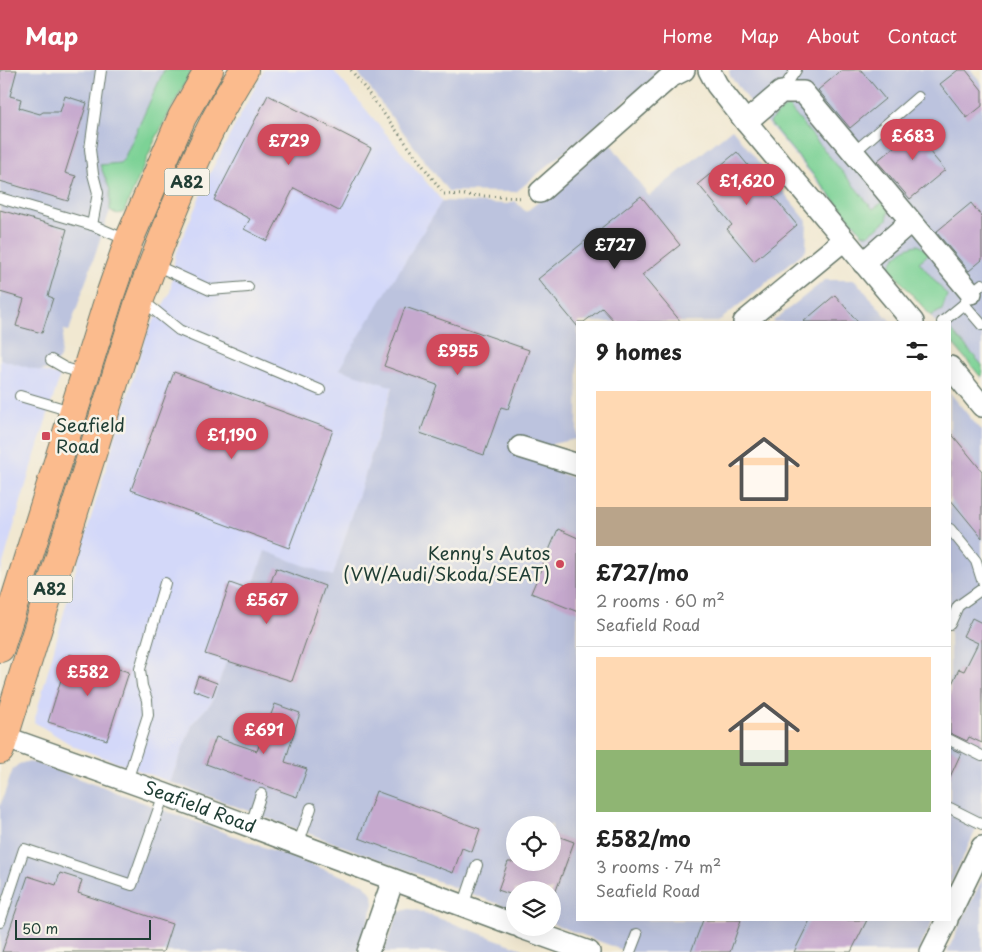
<!DOCTYPE html>
<meta charset="utf-8">
<style>
:root{--surface:#fff;--page:#f6f6f6;--text:#222;--muted:#767676;--line:#e0e0e0;--accent:#d1495b}
body{margin:0;font-family:"Playpen Sans",sans-serif;background:var(--page);color:var(--text);height:100vh;display:flex;flex-direction:column;font-size:19px;white-space:nowrap}
*{box-sizing:border-box;margin:0}
p{font-size:16px;color:var(--muted)}
.icon{flex:none;width:28px;height:28px;fill:none;stroke:currentColor;stroke-width:2;stroke-linecap:round;stroke-linejoin:round}
.map{position:relative;flex:1;overflow:hidden}
.sheet{position:absolute;left:576px;top:251px;width:375px;height:600px;display:flex;flex-direction:column;background:var(--surface);border-radius:0px;box-shadow:0 5px 20px #0002}
.sheet>*{flex:none}
.controls{position:absolute;left:506px;top:746px;display:grid;gap:10px}
.controls a{display:grid;place-items:center;width:55px;height:55px;border-radius:50%;background:var(--surface);box-shadow:0 5px 20px #0002;font-size:25px}
.scale{position:absolute;left:15px;bottom:12px;width:136px;box-sizing:border-box;padding-left:5px;border:2px solid #1f3d34;border-top:0;font-size:14px;line-height:18px;white-space:nowrap;color:#1f3d34;-webkit-text-stroke:4px #f7f3e8;paint-order:stroke}
.price{position:absolute;translate:-50% -42px;padding:0 11px;border-radius:18px;background:var(--accent);color:#fff;font-size:16px;line-height:32px;filter:drop-shadow(0 1px 2px #0008)}
.price::after{content:'';position:absolute;left:50%;top:30px;width:15px;height:11px;margin-left:-8px;background:inherit;clip-path:polygon(0 0,100% 0,50% 100%)}
.price.on{background:#222;color:#fff}
ul{padding:0;list-style:none}
li{display:grid;align-content:center;gap:10px;height:265px;padding:0 20px}
li+li{border-top:1px solid var(--line)}
li span{display:grid;place-items:center;height:155px;border-radius:0px;color:#555}
li>.icon{margin-inline-start:auto}
span .icon{width:90px;height:90px;fill:#fffc;stroke-width:1}
li b{font-size:21px}
h2{display:flex;justify-content:space-between;align-items:center;height:60px;padding:0 20px;font-size:21px}
header{display:flex;align-items:center;gap:30px;box-sizing:border-box;height:70px;padding:0 25px;background:var(--accent);color:#fff}
header strong{font-size:24px}
nav{display:flex;gap:28px;margin-inline-start:auto;font-size:18px}
.map>svg:first-child{display:block}
</style>
<header>
<strong>Map</strong>
<nav><a>Home</a><a>Map</a><a>About</a><a>Contact</a></nav>
</header>
<div class="map">
<svg width="982" height="882" viewBox="0 0 982 882">
<rect width="100%" height="100%" fill="#f7f3e8"/>
<filter id="ink" filterUnits="userSpaceOnUse"><feTurbulence type="fractalNoise" baseFrequency=".02" numOctaves="2"/><feDisplacementMap in="SourceGraphic" scale="10" xChannelSelector="R" yChannelSelector="G"/><feConvolveMatrix kernelMatrix="1 2 1 2 8 2 1 2 1" color-interpolation-filters="sRGB"/></filter>
<filter id="wash" filterUnits="userSpaceOnUse"><feTurbulence type="fractalNoise" baseFrequency=".0096" numOctaves="4" result="noise"/><feDisplacementMap in="SourceGraphic" scale="20" xChannelSelector="R" yChannelSelector="G"/><feGaussianBlur stdDeviation="1.12" result="paint"/><feColorMatrix in="noise" values="0 0 0 0 0 0 0 0 0 0 0 0 0 0 0 0 0 1.4 0 .05"/><feComposite in="paint" operator="in"/></filter>
<g filter="url(#wash)">
<rect width="100%" height="100%" fill="#f1e8d1"/>
<g fill="#d3d8f9">
<path d="M264,0H333L442,131L340,299L393,316L333,507L265,482L212,632L193,653L170,712L75,677L34,652L80,484L147,262L170,223L175,186L208,107Z"/>
<path d="M0,289L60,306L30,401L0,504Z"/>
</g>
<g fill="#bcc3de" fill-rule="evenodd">
<path d="M0,0H176L108,146L69,261L64,260L60,288L52,298L40,301L0,289Z"/>
<path d="M356,0H658L653,8L516,122L448,121Z"/>
<path d="M729,0H971L982,14V309L950,271V252H935L756,39L730,6Z"/>
<path d="M732,59L807,151L806,180L718,252H578L577,369L552,374L545,396L577,410L578,850H933L918,882H628L553,854L552,820H515V840L170,712L193,653L212,632L265,481L333,506L393,317L339,299L442,131L508,134L515,131L526,142L610,73L649,126ZM515,755H552V792H515Z"/>
<path d="M825,210H855L891,252H772Z"/>
<path d="M950,323L982,362V747L950,815Z"/>
<path d="M26,692L36,693L364,814L373,825L374,834L358,882H0V736L13,699L19,694Z"/>
<path d="M982,809V882H947Z"/>
<path d="M409,839L416,840L531,882H383L399,842Z"/>
</g>
<g fill="#7dd296" stroke="#4e8865">
<path d="M164,0H192L155,70L124,142C118,145 115,144 110,140V120L100,95L120,93L124,89Z"/>
<path d="M788,36L873,139L886,130L889,138L887,150L868,165L862,163L770,53L772,49Z"/>
<path d="M918,175L930,183L919,192L947,225L942,240L931,246L889,198C894,186 905,176 918,175Z"/>
<path d="M950,259L982,295V306H980L950,270Z"/>
</g>
<g id="blocks">
<g fill="#c6a9ce">
<path d="M0,0H17L10,26L21,29L19,38L40,44L43,42H60L65,26L87,33L65,103L76,106L68,131L0,111Z"/>
<path d="M842,0H861L885,29L850,58L818,20Z"/>
<path d="M958,0H966L982,20V36L967,48L940,14Z"/>
<path d="M268,25L371,78L339,141L294,118L267,171L244,159L250,149L214,130Z"/>
<path d="M924,52L940,71L929,81L945,100L910,129L877,91Z"/>
<path d="M737,82L797,155L754,191L727,159L732,155L698,114Z"/>
<path d="M641,126L680,175L642,205L681,252H615L602,238L584,252H578V257L538,209Z"/>
<path d="M971,133L982,147V190L969,201L936,162Z"/>
<path d="M0,140L67,159L48,226L53,228L42,263L16,256L24,229L0,222Z"/>
<path d="M835,225L858,252H803Z"/>
<path d="M405,237L529,280L508,339L501,337L484,385L420,363L437,315L384,296Z"/>
<path d="M174,302L333,360L289,478L131,420Z"/>
<path d="M950,362L982,401V468L950,429Z"/>
<path d="M558,459L578,468V542L531,523Z"/>
<path d="M276,498L325,516L292,611L205,584L230,513L266,526Z"/>
<path d="M972,548L982,553V673L969,667L967,671L950,663V618L959,599L964,601L978,573L963,566Z"/>
<path d="M69,584L129,602L107,670L48,652Z"/>
<path d="M198,606L217,613L212,627L193,620Z"/>
<path d="M275,634L300,643L285,692L307,699L297,727L206,694L216,667L257,681Z"/>
<path d="M950,678L961,683L950,707Z"/>
<path d="M376,721L480,759L472,782L462,778L453,803L359,768Z"/>
<path d="M552,764L574,772L554,826H552V820H515V826L498,820L508,792H552Z"/>
<path d="M60,803L82,810L78,823L172,854L163,882H2L28,806L56,815Z"/>
<path d="M703,850H741L730,882H691Z"/>
<path d="M810,850H867L851,882H794Z"/>
</g>
</g>
</g>
<g filter="url(#ink)">
<use href="#blocks" fill-opacity="0" stroke="#68796b" stroke-width="1"/>
<g fill="none" stroke-linecap="round" stroke-linejoin="round">
<g stroke="#68796b" stroke-width="12">
<g id="lane">
<path d="M781,22L796,0"/>
<path d="M853,83L918,27"/>
<path d="M0,128L92,155L127,170"/>
<path d="M92,155L98,123L93,104L90,79L101,0"/>
<path d="M154,192L164,199L210,220L248,217"/>
<path d="M143,231L179,260L320,320"/>
<path d="M964,234L982,255"/>
<path d="M942,252L964,234L971,223L982,214"/>
<path d="M51,290L65,298L85,304"/>
<path d="M20,326L71,341"/>
<path d="M950,459L976,491L982,510"/>
<path d="M950,554L958,536L982,519"/>
<path d="M950,670L982,686"/>
<path d="M127,711L148,645L147,630L142,616L140,599L165,513"/>
<path d="M950,738L982,754"/>
<path d="M250,757L261,724"/>
<path d="M298,775L311,738"/>
<path d="M463,836L477,795"/>
<path d="M0,852L24,779L132,815L164,724"/>
<path d="M630,882L637,864"/>
</g>
</g>
<g stroke="#68796b" stroke-width="24">
<g id="street">
<path d="M709,0L717,15L746,52L913,252"/>
<path d="M746,52L781,22H803L971,223"/>
<path d="M540,122L670,7L684,0"/>
<path d="M863,193L910,152"/>
<path d="M744,252L844,170"/>
<path d="M950,297L982,336"/>
<path d="M520,377L578,395"/>
<path id="s1" d="M4,667L164,724L515,855"/>
<path d="M950,843L982,777"/>
<path d="M522,858L589,882"/>
<path d="M368,882L393,810"/>
<path d="M931,882L947,850"/>
</g>
</g>
<g stroke="#68796b" stroke-width="30">
<g id="highway">
<path d="M0,578L110,225L129,170L182,47L209,0"/>
<path d="M0,680L140,229C162,168 186,107 215,50C224,33 234,16 244,0"/>
</g>
</g>
<path stroke="#68796b" stroke-width="3" stroke-dasharray="1 4" stroke-linecap="butt" d="M351,0L444,124L523,128"/>
<use href="#lane" stroke="#fff" stroke-width="10"/>
<use href="#street" stroke="#fff" stroke-width="21"/>
<use href="#highway" stroke="#fbbb8d" stroke-width="28"/>
</g>
</g>
<g fill="#d1495b" stroke="#f7f3e8" stroke-width="2">
<rect x="41" y="361" width="10" height="10" rx="2.5"/>
<circle cx="560" cy="494" r="5"/>
</g>
<g text-anchor="middle" stroke-width="5" stroke-linejoin="round" paint-order="stroke">
<g fill="#f7f3e8" stroke="#60746a" stroke-width="1">
<rect x="164.5" y="98.5" width="45" height="27" rx="4"/>
<rect x="27.5" y="505.5" width="45" height="27" rx="4"/>
</g>
<g font-size="16" font-weight="bold" fill="#1f3d34">
<text x="187" y="118">A82</text>
<text x="50" y="525">A82</text>
</g>
<g font-size="18" fill="#1f3d34" stroke="#f7f3e8" text-anchor="start">
<text x="56" y="362">Seafield<tspan x="56" dy="21">Road</tspan></text>
<text x="550" y="490" text-anchor="end">Kenny's Autos<tspan x="550" dy="21">(VW/Audi/Skoda/SEAT)</tspan></text>
</g>
<g font-size="18" fill="#1f3d34" stroke="#f7f3e8">
<text dy="6" stroke="none"><textPath href="#s1" startOffset="208">Seafield Road</textPath></text>
</g>
</g>
</svg>
<div class="controls">
<a><svg class="icon" aria-label="locate" viewBox="0 0 24 24"><circle cx="12" cy="12" r="6"/><path d="M12 2v4M12 18v4M2 12h4M18 12h4"/></svg></a>
<a><svg class="icon" aria-label="layers" viewBox="0 0 24 24"><path d="M12 4l9 5-9 5-9-5zM3 14l9 5 9-5"/></svg></a>
</div>
<div class="scale">50 m</div>
<b class="price" style="left:913px;top:91px">£683</b>
<b class="price" style="left:289px;top:96px">£729</b>
<b class="price" style="left:747px;top:136px">£1,620</b>
<b class="price on" style="left:615px;top:200px">£727</b>
<b class="price" style="left:458px;top:306px">£955</b>
<b class="price" style="left:232px;top:390px">£1,190</b>
<b class="price" style="left:267px;top:555px">£567</b>
<b class="price" style="left:88px;top:627px">£582</b>
<b class="price" style="left:264px;top:685px">£691</b>
<section class="sheet">
<h2>9 homes<svg class="icon" aria-label="filters" viewBox="0 0 24 24"><path d="M4 7h16M4 17h16"/><circle cx="9" cy="7" r="2"/><circle cx="15" cy="17" r="2"/></svg></h2>
<ul>
<li><span style="background:linear-gradient(#ffd9b3 75%,#b9a48a 0)"><svg class="icon" aria-label="home" viewBox="0 0 24 24"><path d="M3 11l9-7 9 7M6 9v11h12V9"/></svg></span><div><b>£727/mo</b><p>2 rooms · 60 m²</p><p>Seafield Road</p></div></li>
<li><span style="background:linear-gradient(#ffd9b3 60%,#8fb573 0)"><svg class="icon" aria-label="home" viewBox="0 0 24 24"><path d="M3 11l9-7 9 7M6 9v11h12V9"/></svg></span><div><b>£582/mo</b><p>3 rooms · 74 m²</p><p>Seafield Road</p></div></li>
</ul>
</section>
</div>
